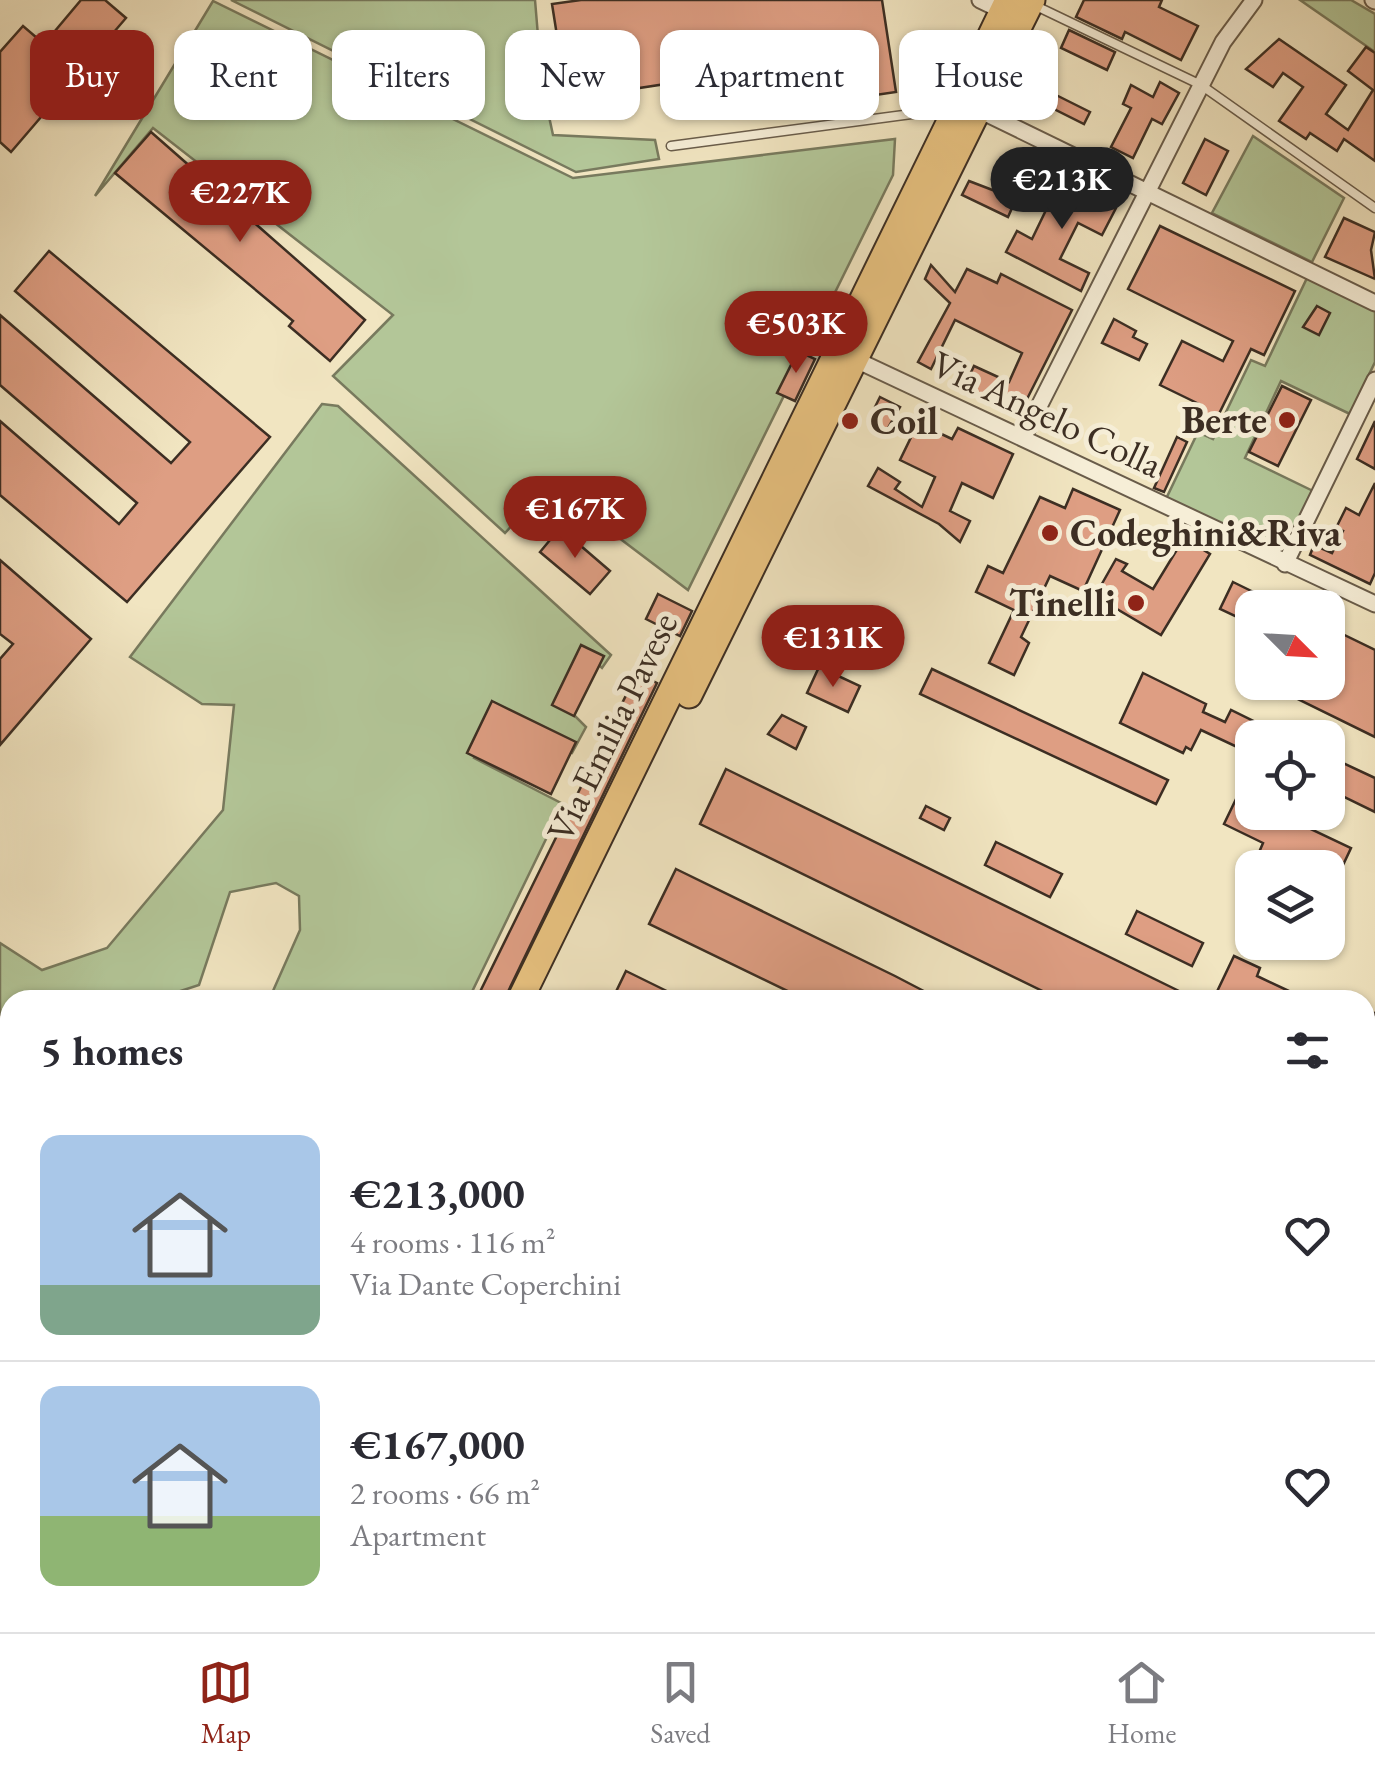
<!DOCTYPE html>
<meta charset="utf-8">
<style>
:root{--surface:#fff;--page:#f7f7f7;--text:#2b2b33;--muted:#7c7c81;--line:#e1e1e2;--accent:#8f2418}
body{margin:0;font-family:"EB Garamond",serif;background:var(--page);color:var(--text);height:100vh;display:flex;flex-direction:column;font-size:38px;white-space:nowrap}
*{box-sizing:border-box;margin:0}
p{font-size:32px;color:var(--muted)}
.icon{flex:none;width:55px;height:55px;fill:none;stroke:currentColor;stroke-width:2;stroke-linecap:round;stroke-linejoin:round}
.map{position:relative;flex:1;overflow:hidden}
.drawer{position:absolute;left:0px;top:990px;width:1375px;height:642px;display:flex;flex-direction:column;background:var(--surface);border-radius:30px 30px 0 0;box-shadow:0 2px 8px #0004}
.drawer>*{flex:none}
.top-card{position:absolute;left:30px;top:30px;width:1315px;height:90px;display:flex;gap:20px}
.needle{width:65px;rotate:114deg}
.controls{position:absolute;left:1235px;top:590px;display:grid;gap:20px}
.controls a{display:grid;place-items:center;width:110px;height:110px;border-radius:20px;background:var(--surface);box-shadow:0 2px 8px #0004;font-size:50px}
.price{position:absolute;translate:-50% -85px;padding:0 22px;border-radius:35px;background:var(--accent);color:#fff;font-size:32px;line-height:65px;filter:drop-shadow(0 2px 5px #0008)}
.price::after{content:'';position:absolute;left:50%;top:60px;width:30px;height:22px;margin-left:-15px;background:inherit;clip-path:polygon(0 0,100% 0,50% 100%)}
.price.active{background:#222;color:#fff}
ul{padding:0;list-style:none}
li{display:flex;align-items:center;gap:30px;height:250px;padding:0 40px}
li+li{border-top:2px solid var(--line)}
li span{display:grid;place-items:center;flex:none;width:280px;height:200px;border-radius:20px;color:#555}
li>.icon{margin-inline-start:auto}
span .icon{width:120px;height:120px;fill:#fffc;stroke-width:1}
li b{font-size:42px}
h2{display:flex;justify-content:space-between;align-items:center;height:120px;padding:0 40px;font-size:42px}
.chip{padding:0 35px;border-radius:20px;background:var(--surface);box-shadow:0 2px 8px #0004;font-size:35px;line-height:90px}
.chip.active{background:var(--accent);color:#fff}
.tab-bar{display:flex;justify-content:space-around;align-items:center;height:140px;border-top:2px solid var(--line);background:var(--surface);font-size:28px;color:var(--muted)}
.tab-bar a{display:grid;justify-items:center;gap:5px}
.tab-bar .active{color:var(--accent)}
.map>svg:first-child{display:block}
</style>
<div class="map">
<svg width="1375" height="1632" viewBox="0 0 1375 1632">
<rect width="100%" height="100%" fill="#f1e5c1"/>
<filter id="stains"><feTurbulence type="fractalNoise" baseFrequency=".002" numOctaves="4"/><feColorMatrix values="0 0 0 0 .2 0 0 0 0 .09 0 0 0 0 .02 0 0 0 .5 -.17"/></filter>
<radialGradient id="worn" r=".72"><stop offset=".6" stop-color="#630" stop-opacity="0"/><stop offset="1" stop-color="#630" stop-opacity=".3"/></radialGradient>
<g fill="#b3c698" stroke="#787a5e" stroke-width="2.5">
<path d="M231,0H535L542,84L553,135L655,140L659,159L576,172Z"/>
<path d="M1300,0H1351L1375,14V52Z"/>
<path d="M213,1L573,178L895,139L893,175L688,590L549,485L505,533L333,376L393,315L153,128L95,196Z"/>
<path d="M1253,136L1344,198L1312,262L1212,213Z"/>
<path d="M1307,278L1375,311V362L1350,414L1281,381L1245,458L1313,491L1281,556L1165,501L1198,432L1213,439L1251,360L1265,366Z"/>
<path d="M322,404L338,406L611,655L602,668L585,653L565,706L586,727L572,753L490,717L474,758L563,804L468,1000H269L300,930L299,896L276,883L230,892L199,985L153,1000H10V1021L0,1014V943L42,970L107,948L223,810L234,705L202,704L130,657Z"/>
<path d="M787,1623H949L944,1632H806Z"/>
</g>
<g fill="#de9e83" stroke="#3c2e23" stroke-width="2.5">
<path d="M81,0H105L126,18L11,152L0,142V52L23,26L44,44Z"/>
<path d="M581,0H882L896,92L814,104L809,77L819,76L816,46L792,49L796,77L776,81L779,103L753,107L750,86L694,94L692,80L567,99L552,4Z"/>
<path d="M1084,0H1162L1159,7L1198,26L1181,60L1125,32L1122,39L1076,17Z"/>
<path d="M1069,30L1115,52L1107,70L1061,48Z"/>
<path d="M1279,39L1346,85L1326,114L1348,130L1373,90L1348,71L1366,47L1375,53V161L1344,139L1337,151L1310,133L1306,139L1279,121L1303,87L1283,73L1273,87L1246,69Z"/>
<path d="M1030,82L1090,112L1084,124L1024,94Z"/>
<path d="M1160,82L1179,93L1162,124L1152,119L1133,158L1111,147L1131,108L1123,104L1131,85L1153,97Z"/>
<path d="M151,132L365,320L330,361L289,326L293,321L115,173Z"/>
<path d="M1205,139L1228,151L1206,195L1183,183Z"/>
<path d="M1062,177L1116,208L1102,235L1078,223L1060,259L1089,273L1081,291L1006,252L1017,231L1032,239Z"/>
<path d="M969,181L1016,199L1008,217L962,195Z"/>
<path d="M1344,218L1375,232L1371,250L1375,279L1325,257Z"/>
<path d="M1160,226L1295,291L1264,355L1251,349L1211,430L1193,421L1201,405L1160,385L1182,341L1223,361L1233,341L1128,289Z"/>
<path d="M49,251L270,437L127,602L0,495V421L119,524L137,503L0,385V315L171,463L190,442L15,291Z"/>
<path d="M931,265L955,292L967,269L997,283L1001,274L1072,310L1025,403L1002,393L998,402L964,387L974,366L1009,382L1022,353L955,320L931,369L918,362L950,303L925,279Z"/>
<path d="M1317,306L1330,313L1319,335L1303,327Z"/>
<path d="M1114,319L1136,331L1133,337L1147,344L1139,360L1102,343Z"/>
<path d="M798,351L815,359L795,401L777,393Z"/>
<path d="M1282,386L1311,400L1278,466L1249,452Z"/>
<path d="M880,397L900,407L885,433L876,428L875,407Z"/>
<path d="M1375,421V469L1357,459Z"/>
<path d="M918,423L952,439L958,428L1013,454L993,498L962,483L950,511L970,521L960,542L939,524L868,486L878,468L900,482L895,489L922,507L935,477L900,460Z"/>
<path d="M1177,437L1187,442L1164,492L1154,488Z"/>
<path d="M1375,483V573L1370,584L1310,555L1314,545L1332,553L1343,531L1336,528L1346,508L1359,515Z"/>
<path d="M1073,489L1120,510L1083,591L1050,576L1021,637L1029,643L1014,675L989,663L1014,610L976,592L988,566L1003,573L1040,497L1065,508Z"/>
<path d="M560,528L610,571L590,594L540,552Z"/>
<path d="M1184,538L1210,554L1161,635L1095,596L1116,559L1127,564L1122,571L1153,589Z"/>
<path d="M0,560L91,639L0,745V659L13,644L0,634Z"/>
<path d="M1233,582L1286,608H1252V624L1220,609Z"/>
<path d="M658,594L692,611L680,636L646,619Z"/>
<path d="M1328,627L1375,650V737L1263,682H1328Z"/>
<path d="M581,645L604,656L574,716L552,705Z"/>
<path d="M819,667L860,686L848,712L807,693Z"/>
<path d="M932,669L1168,780L1156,804L920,694Z"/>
<path d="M637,673L657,683L504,1000H476Z"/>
<path d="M1143,673L1206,704L1203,712L1225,722L1231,710L1288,738H1252V754L1201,730L1191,750L1186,747L1183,753L1120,723Z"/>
<path d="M492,701L576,742L551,794L467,753Z"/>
<path d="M782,715L806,727L796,749L768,734Z"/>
<path d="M1328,756L1375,778V812L1328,789Z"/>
<path d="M726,769L1179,991L1175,1000H1061L700,824Z"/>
<path d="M1238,795L1252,802V812H1275L1351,848L1328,897V868L1254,864L1263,843L1224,824Z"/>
<path d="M926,806L950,818L944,830L920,818Z"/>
<path d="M996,842L1062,874L1050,897L985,865Z"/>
<path d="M676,869L895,976L941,1000H806L649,924Z"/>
<path d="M1137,911L1203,943L1192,966L1126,934Z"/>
<path d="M1234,956L1260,968L1257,976L1291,992L1288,1000H1213Z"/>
<path d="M626,971L685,1000H612Z"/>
</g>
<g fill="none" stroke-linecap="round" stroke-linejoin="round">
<g stroke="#695c4a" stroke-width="11">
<g id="service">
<path d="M1034,5L1201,85L1375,208"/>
<path d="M671,146L949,109"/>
</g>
</g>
<g stroke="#695c4a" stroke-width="19">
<g id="minor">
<path d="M980,0L1003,11"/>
<path d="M1373,0L1375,1"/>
<path d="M981,111L1375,303"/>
<path d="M854,359L1375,604"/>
<path d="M1023,438L1223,42L1254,0"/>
<path d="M1285,564L1375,380"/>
<path d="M0,1152L10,1160"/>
<path d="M0,1255L10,1240"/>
<path d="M0,1389L10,1397"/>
<path d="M1365,1580L1375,1547"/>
<path d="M0,1610L10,1615"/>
<path d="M25,1622L44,1632"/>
<path d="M75,1632L80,1622"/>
<path d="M1177,1632L1180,1622"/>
<path d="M1350,1632L1352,1622"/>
</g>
</g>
<g stroke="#3c2e23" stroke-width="29">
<g id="primary">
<path d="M964,91L1008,0"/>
<path d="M982,100L1032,0"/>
<path d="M689,695L975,116"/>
<path d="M520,1000L956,109"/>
<path d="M209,1632L214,1622"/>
<path d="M229,1632L234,1622"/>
</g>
</g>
<use href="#service" stroke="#f6eed7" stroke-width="8"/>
<use href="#minor" stroke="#f6eed7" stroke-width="15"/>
<use href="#primary" stroke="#e8c280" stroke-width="25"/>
<g stroke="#3c2e23" stroke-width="9">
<g id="rail">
<path d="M1365,1049L1375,1016"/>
<path d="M1365,1076L1375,1043"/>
<path d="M1188,1632L1191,1622"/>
</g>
</g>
<use href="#rail" stroke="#f6eed7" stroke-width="5" stroke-dasharray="15" stroke-linecap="butt"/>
</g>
<g fill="#8f2418" stroke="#f6eed7" stroke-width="4">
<circle cx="1287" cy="420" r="10"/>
<circle cx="850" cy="421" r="10"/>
<circle cx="1050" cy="533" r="10"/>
<circle cx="1136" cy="603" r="10"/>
</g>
<g text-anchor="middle" stroke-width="10" stroke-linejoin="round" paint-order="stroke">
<g font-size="38" fill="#3c2e23" stroke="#f6eed7">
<text transform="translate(1047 414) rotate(25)" y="13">Via Angelo Colla</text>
<text transform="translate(612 727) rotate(-64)" y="13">Via Emilia Pavese</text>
</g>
<g font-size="38" font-weight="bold" fill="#3c2e23" stroke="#f6eed7" text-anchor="end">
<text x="1267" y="433">Berte</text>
<text x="870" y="434" text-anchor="start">Coil</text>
<text x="1070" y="546" text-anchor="start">Codeghini&amp;Riva</text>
<text x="1116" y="616">Tinelli</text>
</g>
</g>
<rect width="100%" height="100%" filter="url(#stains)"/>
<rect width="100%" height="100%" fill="url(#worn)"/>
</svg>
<div class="controls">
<a><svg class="needle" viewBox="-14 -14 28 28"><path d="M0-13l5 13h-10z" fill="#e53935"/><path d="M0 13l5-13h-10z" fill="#7c7c81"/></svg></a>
<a><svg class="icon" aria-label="locate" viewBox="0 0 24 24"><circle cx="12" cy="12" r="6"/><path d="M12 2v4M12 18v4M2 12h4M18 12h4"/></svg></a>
<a><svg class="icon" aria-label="layers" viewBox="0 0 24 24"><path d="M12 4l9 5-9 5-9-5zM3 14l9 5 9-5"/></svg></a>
</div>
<b class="price active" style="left:1062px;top:232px">€213K</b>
<b class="price" style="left:240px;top:245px">€227K</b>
<b class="price" style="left:796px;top:376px">€503K</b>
<b class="price" style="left:575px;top:561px">€167K</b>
<b class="price" style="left:833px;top:690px">€131K</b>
<div class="top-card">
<a class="chip active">Buy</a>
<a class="chip">Rent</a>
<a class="chip">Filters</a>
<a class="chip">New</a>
<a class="chip">Apartment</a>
<a class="chip">House</a>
</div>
<section class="drawer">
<h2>5 homes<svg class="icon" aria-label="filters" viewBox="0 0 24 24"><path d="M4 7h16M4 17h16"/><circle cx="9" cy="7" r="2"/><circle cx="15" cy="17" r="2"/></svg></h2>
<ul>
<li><span style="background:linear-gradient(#a9c7e8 75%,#7fa58c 0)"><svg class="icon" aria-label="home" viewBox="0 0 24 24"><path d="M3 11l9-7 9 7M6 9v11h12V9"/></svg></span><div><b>€213,000</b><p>4 rooms · 116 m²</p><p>Via Dante Coperchini</p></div><svg class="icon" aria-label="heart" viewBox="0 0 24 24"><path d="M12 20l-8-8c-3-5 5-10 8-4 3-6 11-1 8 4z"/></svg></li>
<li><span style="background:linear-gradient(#a9c7e8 65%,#8fb573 0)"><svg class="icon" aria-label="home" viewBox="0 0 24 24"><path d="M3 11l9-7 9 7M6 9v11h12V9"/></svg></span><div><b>€167,000</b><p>2 rooms · 66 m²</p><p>Apartment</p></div><svg class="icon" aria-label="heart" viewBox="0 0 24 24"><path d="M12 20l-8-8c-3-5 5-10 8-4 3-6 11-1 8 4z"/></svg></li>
</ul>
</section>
</div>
<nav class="tab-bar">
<a class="active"><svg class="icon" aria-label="map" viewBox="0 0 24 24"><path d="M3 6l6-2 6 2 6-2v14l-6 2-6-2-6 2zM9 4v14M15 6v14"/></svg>Map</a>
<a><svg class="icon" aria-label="saved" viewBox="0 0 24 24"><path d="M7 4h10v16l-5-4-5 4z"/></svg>Saved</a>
<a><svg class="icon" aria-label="home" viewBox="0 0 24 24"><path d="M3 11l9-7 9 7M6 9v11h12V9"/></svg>Home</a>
</nav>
